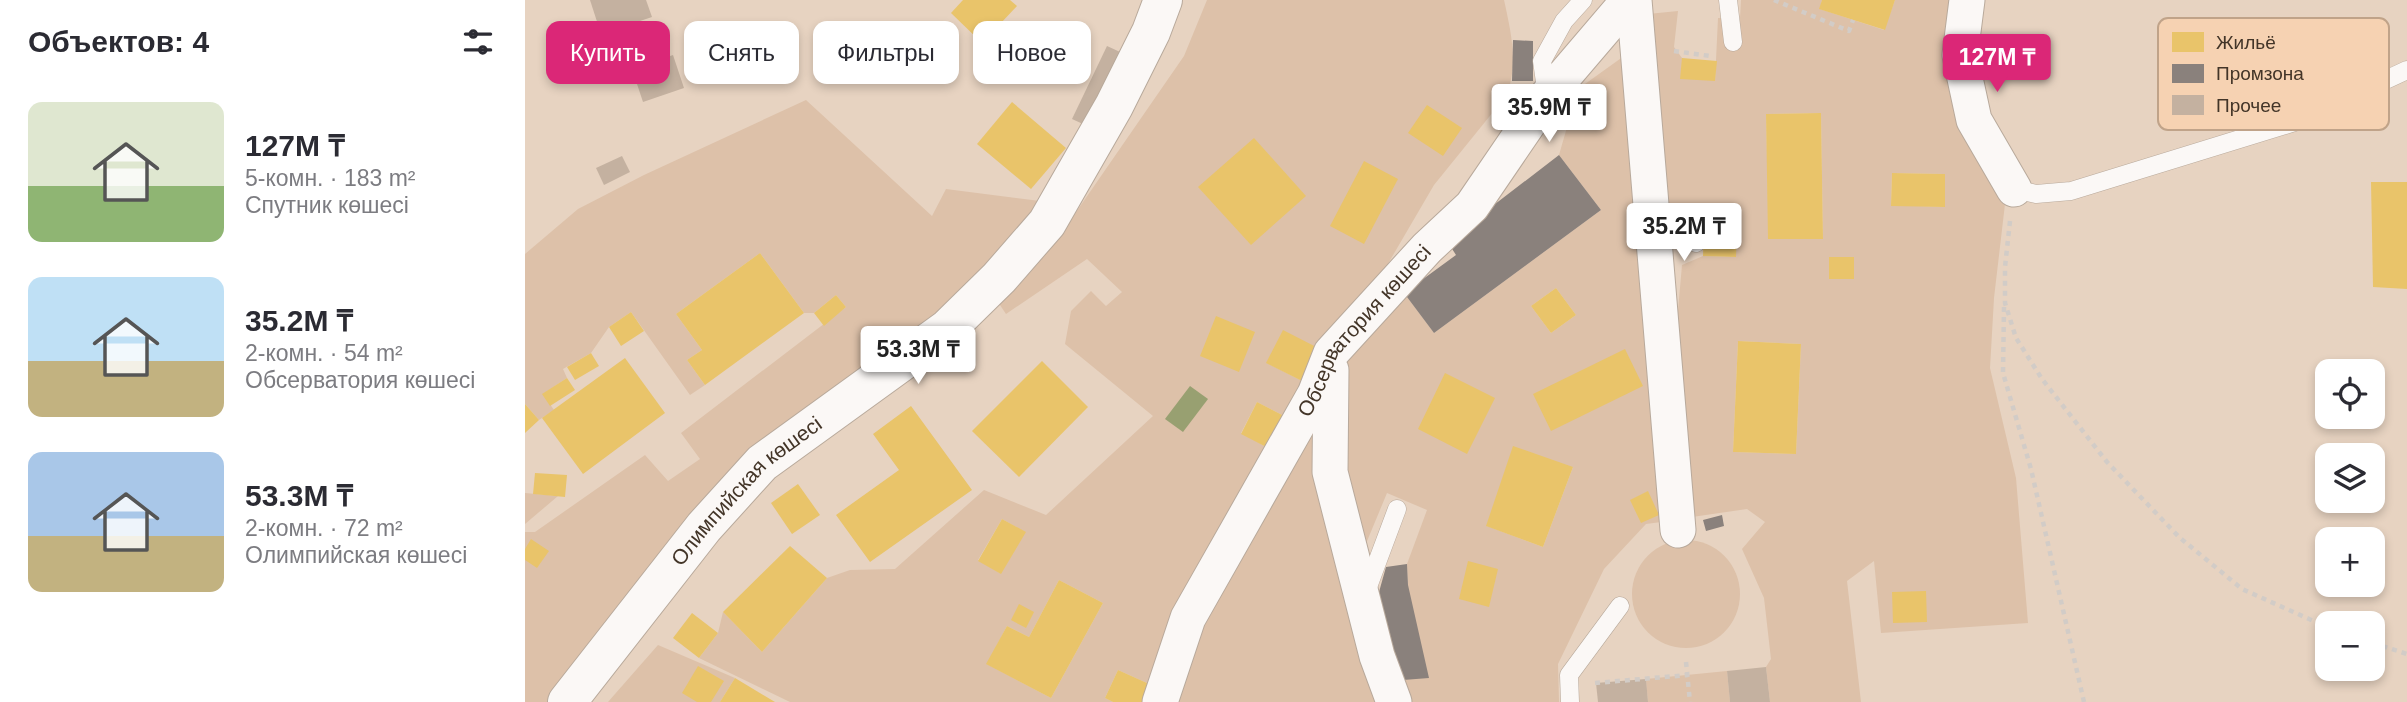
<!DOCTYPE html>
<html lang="ru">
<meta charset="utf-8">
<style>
:root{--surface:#fff;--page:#f7f7f7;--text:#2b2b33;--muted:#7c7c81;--accent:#db2777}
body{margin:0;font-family:Arial,sans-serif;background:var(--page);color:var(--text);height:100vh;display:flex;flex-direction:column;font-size:26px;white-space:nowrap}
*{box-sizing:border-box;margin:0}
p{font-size:23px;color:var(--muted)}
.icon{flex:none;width:38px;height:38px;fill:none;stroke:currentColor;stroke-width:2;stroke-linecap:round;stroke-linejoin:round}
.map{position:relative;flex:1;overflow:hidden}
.drawer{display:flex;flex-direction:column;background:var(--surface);width:525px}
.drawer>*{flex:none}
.guide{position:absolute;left:21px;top:21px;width:665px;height:63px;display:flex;gap:14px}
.tools{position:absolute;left:1790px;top:359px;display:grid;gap:14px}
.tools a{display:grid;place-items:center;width:70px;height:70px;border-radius:14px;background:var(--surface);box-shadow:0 4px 10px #0003;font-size:35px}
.price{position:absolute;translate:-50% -60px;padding:0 16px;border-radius:7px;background:#fff;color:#222;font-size:23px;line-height:46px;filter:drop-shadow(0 2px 4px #0008)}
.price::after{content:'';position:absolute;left:50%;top:42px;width:21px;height:16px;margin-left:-10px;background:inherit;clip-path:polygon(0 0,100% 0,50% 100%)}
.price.active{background:var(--accent);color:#fff}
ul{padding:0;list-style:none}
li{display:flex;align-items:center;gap:21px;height:175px;padding:0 28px}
li span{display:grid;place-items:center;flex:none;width:196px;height:140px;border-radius:14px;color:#555}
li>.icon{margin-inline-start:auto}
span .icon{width:84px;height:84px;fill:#fffc;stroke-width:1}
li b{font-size:30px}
h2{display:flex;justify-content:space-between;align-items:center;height:84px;padding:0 28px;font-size:30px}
.pill{padding:0 24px;border-radius:14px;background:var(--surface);box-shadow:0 4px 10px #0003;font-size:24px;line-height:63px}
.pill.active{background:var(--accent);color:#fff}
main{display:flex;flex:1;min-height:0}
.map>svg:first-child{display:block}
</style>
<main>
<section class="drawer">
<h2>Объектов: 4<svg class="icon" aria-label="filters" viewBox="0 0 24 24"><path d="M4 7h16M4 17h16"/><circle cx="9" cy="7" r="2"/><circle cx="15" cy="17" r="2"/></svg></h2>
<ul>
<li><span style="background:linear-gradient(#dfe7d0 60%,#8fb573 0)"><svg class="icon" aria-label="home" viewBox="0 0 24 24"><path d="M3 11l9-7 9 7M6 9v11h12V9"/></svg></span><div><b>127M ₸</b><p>5-комн. · 183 m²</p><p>Спутник көшесі</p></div></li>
<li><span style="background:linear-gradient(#bfe0f5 60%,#c2b280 0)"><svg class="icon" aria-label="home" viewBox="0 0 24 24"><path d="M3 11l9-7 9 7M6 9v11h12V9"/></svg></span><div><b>35.2M ₸</b><p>2-комн. · 54 m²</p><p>Обсерватория көшесі</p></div></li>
<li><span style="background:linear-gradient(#a9c7e8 60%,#c2b280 0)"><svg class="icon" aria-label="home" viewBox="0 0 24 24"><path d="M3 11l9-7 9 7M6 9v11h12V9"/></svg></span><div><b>53.3M ₸</b><p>2-комн. · 72 m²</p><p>Олимпийская көшесі</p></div></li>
</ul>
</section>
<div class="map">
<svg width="1882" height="702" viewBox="0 0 1882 702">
<rect width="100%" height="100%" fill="#e7d3c1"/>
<g fill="#ddc1a9" fill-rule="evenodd">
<path d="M682,0H979C986,32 994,65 981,96L909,185L857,274L797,350L742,363L781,383L765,419L732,402L716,433L749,451L633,688L593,670L580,698L588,702H265L174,658L193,633L198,612L237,652L302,578L325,570L370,569L459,490L521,515L628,416L540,344L546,311L566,291L581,306L597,292L562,259L481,314L471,299L538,231L659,56ZM477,519L500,532L475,573L453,560ZM534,580L578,603L526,698L462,664L482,626L504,637Z"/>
<path d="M1216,0H1297L1295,9L1359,30L1370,0H1432L1469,178L1480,204L1469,298L1465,368L1491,478L1503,623L1356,633L1349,561L1322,581L1336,702H1245L1241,667L1246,659L1239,598L1217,549L1240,522L1222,509L1167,517L1152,322L1157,265L1178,256L1210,257L1212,229L1179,227L1154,215L1145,214L1130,168L1123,14L1153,11L1149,47L1157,58L1190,81L1193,18L1215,19ZM1296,113L1298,238L1244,239L1241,114ZM1367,173L1420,174L1419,207L1366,205ZM1213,341L1276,344L1271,454L1208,452Z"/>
<path d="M1106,51L1144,521L1121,524L1079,569L1033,664L1034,702H878L883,585L882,564L902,510L862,493L840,546L827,533L811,376L879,293L909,333L1076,210L1034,155L1053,89ZM1031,288L1051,315L1026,333L1006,306ZM1048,467L1018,547L962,526Z"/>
<path d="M281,100L407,216L421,189L523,202L413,324L229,458L32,702H0V532H10L120,455L143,481L175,459L156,433L321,307L311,295L289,313H279L235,253L151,314L177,350L162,360L180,385L165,395L106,312L84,327L66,353L38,369L42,378L18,394L29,410L14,420L0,404V254L53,209L119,175Z"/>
<path d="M795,397L869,702H649L676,624Z"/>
<path d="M0,493L33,496L0,524Z"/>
<circle cx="1161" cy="594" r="54"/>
<path d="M133,645L210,678L195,702H83Z"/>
<path d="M1202,671L1205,702H1123L1121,679Z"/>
</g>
<path fill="#98a071" d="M665,386L683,399L658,432L640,419Z"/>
<g fill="#e9c46a">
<path d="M438,0H485L492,6L457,43L426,13Z"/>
<path d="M1297,0H1370L1360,30L1294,9Z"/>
<path d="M1157,58L1192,61L1190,81L1155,79Z"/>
<path d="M487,102L541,148L506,189L452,144Z"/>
<path d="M902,105L937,128L918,156L883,133Z"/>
<path d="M1296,113L1298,239H1243L1241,114Z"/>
<path d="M729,138L781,196L726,245L673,187Z"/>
<path d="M839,161L873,179L839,244L805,226Z"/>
<path d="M1367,173L1420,174V207L1366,206Z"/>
<path d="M1846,182H1882V289L1848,287Z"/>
<path d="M1179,227L1212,228L1211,257L1178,256Z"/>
<path d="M235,253L279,313L180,385L162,360L177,350L151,314Z"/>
<rect x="1304" y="257" width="25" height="22"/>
<path d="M1031,288L1051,315L1026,333L1006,306Z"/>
<path d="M311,295L321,307L299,326L289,313Z"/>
<path d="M106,312L119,331L96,346L84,327Z"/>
<path d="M691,316L730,332L714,372L675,356Z"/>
<path d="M758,330L797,350L781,383L741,363Z"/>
<path d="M1213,341L1276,344L1271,454L1208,452Z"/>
<path d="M1100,349L1118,386L1026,431L1008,394Z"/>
<path d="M66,353L74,366L50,380L42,367Z"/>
<path d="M100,358L140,413L58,474L17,418Z"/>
<path d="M517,361L563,407L494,477L447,431Z"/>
<path d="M920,373L970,398L942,454L893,429Z"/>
<path d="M42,378L50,390L25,406L17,394Z"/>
<path d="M732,402L765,419L749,451L716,434Z"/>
<path d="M0,404L14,420L0,433Z"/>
<path d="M386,406L447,490L345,562L311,515L374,470L348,434Z"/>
<path d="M988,446L1048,467L1018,547L961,526Z"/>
<path d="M10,473L42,475L40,497L8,494Z"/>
<path d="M273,484L295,515L267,534L246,503Z"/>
<path d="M1123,491L1134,515L1116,523L1105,500Z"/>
<path d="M477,519L501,532L476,574L453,561Z"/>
<path d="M6,539L24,551L12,568L0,560V549Z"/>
<path d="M265,546L302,578L237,652L198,612Z"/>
<path d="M943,561L973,569L964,607L934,599Z"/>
<path d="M534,580L578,603L526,698L461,664L482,626L504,637Z"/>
<path d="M1401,591L1402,622L1368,623L1367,592Z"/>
<path d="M494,604L509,612L501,628L486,620Z"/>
<path d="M167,613L193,633L174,658L148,638Z"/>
<path d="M173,666L199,681L186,702H172L157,693Z"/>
<path d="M593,670L633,688L627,702H588L580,698Z"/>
<path d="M210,678L250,702H195Z"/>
</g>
<g fill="#8a817c">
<path d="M988,40L1008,41V81H987Z"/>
<path d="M1034,155L1076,210L909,333L879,293L931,255L922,241Z"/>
<path d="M1197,515L1199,526L1181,531L1178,520Z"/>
<path d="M882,564L883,585L904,678L878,680L866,645L854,592L861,567Z"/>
</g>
<g fill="#c4b1a0">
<path d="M65,0H121L127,17L76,34Z"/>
<path d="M582,46L606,57L571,130L547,119Z"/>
<path d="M148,55L159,88L118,102L107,69Z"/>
<path d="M97,156L105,172L79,185L71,168Z"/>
<path d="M1241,667L1245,702H1205L1202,671Z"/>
<path d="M1121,679L1123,702H1073L1071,683Z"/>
</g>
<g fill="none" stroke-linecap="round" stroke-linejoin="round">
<g stroke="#b8a99b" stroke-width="19">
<g id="service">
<path d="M1203,0L1208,42"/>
<path d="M1022,96L1017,61L1039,21L1058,0"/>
<path d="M1489,189L1511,194L1546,191L1770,122L1882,70"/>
<path d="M1128,222L1171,243"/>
<path d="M841,592L872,509"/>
<path d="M1045,702L1044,675L1095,606"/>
</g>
</g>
<g stroke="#b8a99b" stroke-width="37">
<g id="minor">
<path d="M1109,0L1153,530"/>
<path d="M1442,0L1435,55L1449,120L1489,189"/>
<path d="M806,370L805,472L852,656L869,702"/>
<path id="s1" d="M635,702L663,618L790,394L806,353L902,248L947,206L1022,96L1104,0"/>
</g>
</g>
<g stroke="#b8a99b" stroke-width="40">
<g id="tertiary">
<path id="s2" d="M42,702L179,527L237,463L422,329L474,278L522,223L589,106L626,32L638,0"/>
</g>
</g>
<g stroke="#d2ccc7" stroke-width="4.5" stroke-dasharray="5 5" stroke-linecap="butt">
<path d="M1249,0L1324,31L1328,20"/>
<path d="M1149,51L1185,56"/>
<path d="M1485,221L1480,267V303L1491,338L1517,379L1582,462L1654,537L1717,589L1802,627"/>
<path d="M1479,307L1478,373L1506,469L1559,702"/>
<path d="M1848,643L1882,654"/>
<path d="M1161,662L1165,702"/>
<path d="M1070,683L1163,675"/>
</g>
<use href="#service" stroke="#fbf8f6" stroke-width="18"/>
<use href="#minor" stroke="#fbf8f6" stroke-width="35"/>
<use href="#tertiary" stroke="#fbf8f6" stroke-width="38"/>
</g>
<g text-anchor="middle" stroke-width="7" stroke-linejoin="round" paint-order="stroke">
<g font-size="21" fill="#433528" stroke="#f6d2b2">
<text dy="7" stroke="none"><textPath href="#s1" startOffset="427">Обсерватория көшесі</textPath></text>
<text dy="7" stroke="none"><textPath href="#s2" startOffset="278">Олимпийская көшесі</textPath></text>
</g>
</g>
<rect x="1633" y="18" width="231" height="112" rx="10" fill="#f6d2b2" stroke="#c0a389" stroke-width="2"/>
<rect x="1647" y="32" width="32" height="20" fill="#e9c46a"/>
<rect x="1647" y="64" width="32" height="19" fill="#8a817c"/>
<rect x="1647" y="95" width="32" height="20" fill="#c4b1a0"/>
<g font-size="19" fill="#433528">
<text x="1691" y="49">Жильё</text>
<text x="1691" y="80">Промзона</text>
<text x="1691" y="112">Прочее</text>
</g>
</svg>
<div class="tools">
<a><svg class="icon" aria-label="locate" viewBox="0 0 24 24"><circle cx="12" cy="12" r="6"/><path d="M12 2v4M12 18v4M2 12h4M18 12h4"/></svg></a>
<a><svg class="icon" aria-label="layers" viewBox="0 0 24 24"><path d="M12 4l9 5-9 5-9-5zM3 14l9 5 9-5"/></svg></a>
<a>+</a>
<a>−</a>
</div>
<b class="price active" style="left:1472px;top:94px">127M ₸</b>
<b class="price" style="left:1024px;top:144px">35.9M ₸</b>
<b class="price" style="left:1159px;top:263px">35.2M ₸</b>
<b class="price" style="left:393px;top:386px">53.3M ₸</b>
<div class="guide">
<a class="pill active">Купить</a>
<a class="pill">Снять</a>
<a class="pill">Фильтры</a>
<a class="pill">Новое</a>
</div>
</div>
</main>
